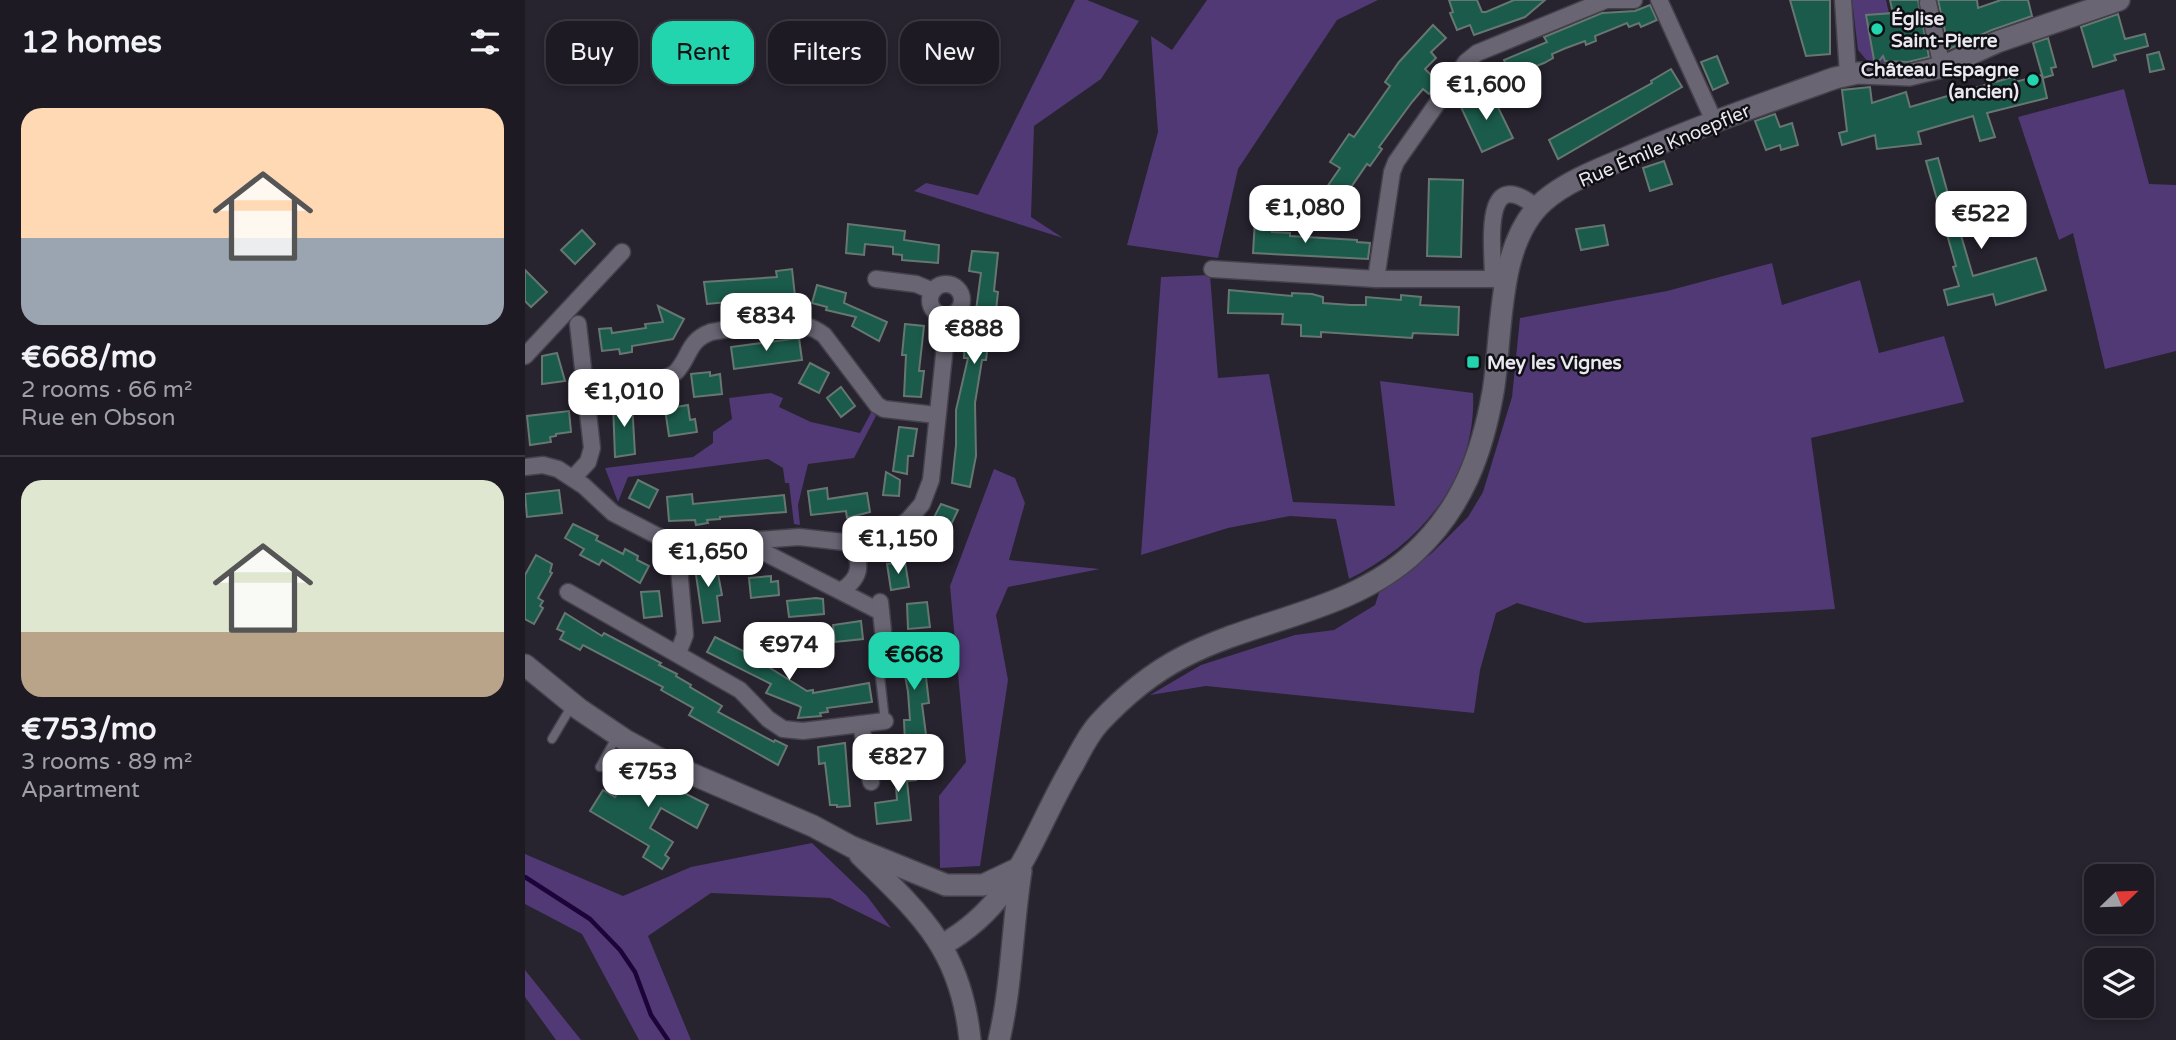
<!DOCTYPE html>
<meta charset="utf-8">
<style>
:root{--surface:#1d1a23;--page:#25232b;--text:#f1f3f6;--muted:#a0a1a6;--line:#3b3841;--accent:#23d5af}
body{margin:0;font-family:"Varela Round",sans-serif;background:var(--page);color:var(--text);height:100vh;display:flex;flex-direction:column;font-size:26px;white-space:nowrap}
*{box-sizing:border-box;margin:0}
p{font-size:23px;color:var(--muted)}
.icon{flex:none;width:38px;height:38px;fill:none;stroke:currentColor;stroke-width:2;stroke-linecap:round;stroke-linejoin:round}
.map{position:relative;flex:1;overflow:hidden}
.panel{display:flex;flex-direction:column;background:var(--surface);width:525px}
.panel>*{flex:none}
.hud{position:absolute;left:21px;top:21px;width:665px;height:63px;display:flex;gap:14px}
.needle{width:46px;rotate:67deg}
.tools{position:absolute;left:1559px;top:864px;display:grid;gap:14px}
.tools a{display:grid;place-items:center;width:70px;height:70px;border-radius:14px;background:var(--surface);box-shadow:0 4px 10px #0003,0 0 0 2px var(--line);font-size:35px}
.price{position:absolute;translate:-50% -60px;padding:0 16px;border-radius:14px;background:#fff;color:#222;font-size:23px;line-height:46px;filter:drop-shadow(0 2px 4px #0008)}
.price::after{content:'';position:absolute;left:50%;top:42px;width:21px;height:16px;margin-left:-10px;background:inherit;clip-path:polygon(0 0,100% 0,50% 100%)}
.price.current{background:var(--accent);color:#111}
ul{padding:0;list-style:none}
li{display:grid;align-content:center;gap:14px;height:371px;padding:0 21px}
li+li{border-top:2px solid var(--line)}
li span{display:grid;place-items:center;height:217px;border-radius:21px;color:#555}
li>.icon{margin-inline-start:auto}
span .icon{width:126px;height:126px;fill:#fffc;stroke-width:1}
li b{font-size:30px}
h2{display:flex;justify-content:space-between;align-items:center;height:84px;padding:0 21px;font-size:30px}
.tag{padding:0 24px;border-radius:21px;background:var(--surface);box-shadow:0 4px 10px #0003,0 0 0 2px var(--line);font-size:24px;line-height:63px}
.tag.current{background:var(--accent);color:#111}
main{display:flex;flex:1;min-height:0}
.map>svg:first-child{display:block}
</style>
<main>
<section class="panel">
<h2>12 homes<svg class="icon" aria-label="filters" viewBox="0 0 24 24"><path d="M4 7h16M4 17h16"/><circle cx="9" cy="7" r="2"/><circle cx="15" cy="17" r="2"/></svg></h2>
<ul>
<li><span style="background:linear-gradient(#ffd9b3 60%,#9aa5b1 0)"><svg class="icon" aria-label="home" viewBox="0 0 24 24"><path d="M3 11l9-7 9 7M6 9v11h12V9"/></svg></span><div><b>€668/mo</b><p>2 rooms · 66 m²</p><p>Rue en Obson</p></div></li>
<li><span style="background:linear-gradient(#dfe7d0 70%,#b9a48a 0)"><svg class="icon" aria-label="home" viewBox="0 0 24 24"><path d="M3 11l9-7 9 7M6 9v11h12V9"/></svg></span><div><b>€753/mo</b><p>3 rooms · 89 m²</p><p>Apartment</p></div></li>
</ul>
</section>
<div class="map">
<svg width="1651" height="1040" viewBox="0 0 1651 1040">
<rect width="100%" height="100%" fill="#27232f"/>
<g fill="#503974">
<path d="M550,0H562L614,21L576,79L509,126L506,217L538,238L389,191L401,183L453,195Z"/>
<path d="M682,0H853L812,20L713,169L693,258L602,245L633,132L626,36L647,50Z"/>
<path d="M1327,0H1361L1376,67L1344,63L1333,50Z"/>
<path d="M1599,89L1624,184L1651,185V351L1580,369L1548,233L1534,240L1493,117Z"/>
<path d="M1247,263L1257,305L1335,280L1354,353L1419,336L1439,402L1286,438L1310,609L1060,623L992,603L971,613L955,670L949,713L681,686L625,695L676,665L770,635L809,630L850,605L854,593L907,553L943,517L958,492L987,397L995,318L1142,291Z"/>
<path d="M685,275L693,378L744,374L768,502L870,506L855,381L948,393C952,477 897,543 824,579L811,519L765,516L703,528L616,555L636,277Z"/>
<path d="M246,393L258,398L254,407L286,422L335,433L347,411L351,416L329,458L283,464L273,505L275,525L269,524L264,483H260L258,468L243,459L103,477L93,502L80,468L168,457L188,443V432L207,419L204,398Z"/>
<path d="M469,469L490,478L500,503L484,560L575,569L483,587L471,615L483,680L455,866L415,868L414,796L441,762L425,586Z"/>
<path d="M287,843L342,896L366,928L305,898L186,893L123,936L166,1040H114L57,934L0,904V854L98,896L166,867Z"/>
<path d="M0,970L56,1040H31L0,997Z"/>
</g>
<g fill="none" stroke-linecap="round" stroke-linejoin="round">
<path stroke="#1d0438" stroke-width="4.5" d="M0,877L65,919L95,950L110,972L126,1015L143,1040"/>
</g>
<g fill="#1b5b4b" stroke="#667771" stroke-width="2">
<path d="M924,0H952L957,12H961L989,0H1020L1000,17L949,35L945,25L932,30L925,13L928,12Z"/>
<path d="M1265,0H1305V54L1281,56Z"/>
<path d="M1365,0H1393L1404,57L1383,62L1360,61L1358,56L1354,61L1349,60L1341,15L1368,13Z"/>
<path d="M1413,0H1452L1453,8L1476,0H1503L1507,16L1467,30L1424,49Z"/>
<path d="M1125,5L1132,20L1116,27L1114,23L1104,27L1102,23L1070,36L1071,41L1061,45L1060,41L1041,48L1027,54L1028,58L1019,63L986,76L979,60L1022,42L1019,37L1077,13L1110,11Z"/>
<path d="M1593,14L1600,39L1620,34L1623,46L1589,55L1591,60L1568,67L1556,27Z"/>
<path d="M908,25L921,38L906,52L911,58L900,69L913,82L904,94L898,89L887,102L854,147L857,149L845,166L842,164L811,209L795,197L815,168L805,162L824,134L829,137L865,86L860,82L874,62Z"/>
<path d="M1523,38L1531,67L1526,68L1528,75L1518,78L1508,43Z"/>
<path d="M1634,52L1639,69L1625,72L1622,55Z"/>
<path d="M1192,56L1203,83L1188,90L1176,62Z"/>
<path d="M1146,69L1157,87L1033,159L1024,140L1127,83L1126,81Z"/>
<path d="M1517,75L1522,98L1462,113L1470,137L1455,141L1448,116L1393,132L1396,144L1352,149L1350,135L1317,145L1314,133L1322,131L1317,90L1345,87L1347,103L1381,92L1385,107L1484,78L1489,77L1490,82Z"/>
<path d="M965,91L988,138L957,152L935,105Z"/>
<path d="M1250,114L1255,127L1267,123L1273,145L1256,150L1255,145L1241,150L1230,121Z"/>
<path d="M1413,158L1428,212L1480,196L1485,216L1435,232L1448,276L1511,258L1521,290L1471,305L1468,294L1423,305L1419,290L1434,286L1428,267L1431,266L1401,161Z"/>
<path d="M1139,161L1147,184L1125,191L1118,168Z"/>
<path d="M904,179L938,180L936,257L902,256Z"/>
<path d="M730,220L747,221V232L765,233V236L832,240V242L845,243L843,259L728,253Z"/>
<path d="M323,224L380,231L379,240L414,245L413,263L377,260V255L368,254V247L340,244L339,255L321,253Z"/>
<path d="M1079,225L1083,245L1056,250L1051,229Z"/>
<path d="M57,230L70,244L50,264L36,250Z"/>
<path d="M447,251L473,253L469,291L473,292L470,320H467L465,327L461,360H457L450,403L451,456L445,487L427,483L431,445V410L443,358H439L440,330L442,324H446L447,317L450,318L456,273L444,271Z"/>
<path d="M267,269L270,296L182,304L179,282L252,277L251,271Z"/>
<path d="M0,270L22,292L6,307L0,301Z"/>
<path d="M292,285L321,293L319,303L362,322L354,341L327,326L331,317L301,310L302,307L287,303Z"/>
<path d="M704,290L767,296V293L787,294L798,297V303L826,305H841V297L876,300V295L896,297L895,305L934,307L933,335L888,333L887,338L796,332V337L776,336V325L757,324L758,314L703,313Z"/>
<path d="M133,306L159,319L148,339L107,346V352L95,354L94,349L77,351L74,329L86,328L87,333L121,328L120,324L138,322Z"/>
<path d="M380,324L399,326L394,371H399L396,397L379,396L381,355H377Z"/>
<path d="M274,338L277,360L209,369L206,347Z"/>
<path d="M32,353L40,381L17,384V356Z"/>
<path d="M285,363L304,373L294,393L274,383Z"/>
<path d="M185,372V376L195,374L197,394L169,397L166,374Z"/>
<path d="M316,387L330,406L316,417L302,398Z"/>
<path d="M107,402L110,454L90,457L88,404Z"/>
<path d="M163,405L165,420L170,419L172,432L144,436L140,409Z"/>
<path d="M44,411L46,432L31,434V436L25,437L26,442L5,445L2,416Z"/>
<path d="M374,427L392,429L388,456H383L382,474L368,471Z"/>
<path d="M361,472L375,480L374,496L358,495Z"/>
<path d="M113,480L133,490L124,508L104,498Z"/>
<path d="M302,488L303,499L342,493L345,512L322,518L321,511L286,515L283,491Z"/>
<path d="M34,490L37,513L2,517L0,494Z"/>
<path d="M167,494L168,504L259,495L261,512L195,517V519L182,520L183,523L171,525L170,520L144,521L142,497Z"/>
<path d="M416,504L433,510L422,533L405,525Z"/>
<path d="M48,524L73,536L71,540L98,554L100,549L113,556L112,560L124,566L115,583L77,560L74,565L55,555L59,549L40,538Z"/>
<path d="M11,555L27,564L25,572L27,573L13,598L18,601L15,606L18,608L9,624L0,619V575Z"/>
<path d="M190,558L197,595L192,596L195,621L178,623L169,561Z"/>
<path d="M380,562L384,587L366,590L362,564Z"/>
<path d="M246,576V582L253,581L254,595L226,598L224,578Z"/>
<path d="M134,591L137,616L119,618L116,592Z"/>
<path d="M291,598L298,599L299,614L264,617L262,601Z"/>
<path d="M402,602L405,627L383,629L382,604Z"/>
<path d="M40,613L77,636L79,633L136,663L134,665L152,674L151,676L166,685L165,687L197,706L193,712L249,742L250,740L262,746L253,765L164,715L168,708L136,690L138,687L58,645L55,650L35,639L39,632L32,629Z"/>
<path d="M336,621L338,639L310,642L308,625Z"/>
<path d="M190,637L222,653L227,645L238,650L236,655L246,660L242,666L282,691L288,690V693L344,683L347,702L302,708L303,712L295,713L296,716L273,718L276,707L274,706L241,693L246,684L182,652Z"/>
<path d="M390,644L392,661L399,660L404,703L397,704L402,742L380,744L379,720H385L383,692L379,670L372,671L370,647Z"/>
<path d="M320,743L325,806L312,807V805H305L300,763L294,764L293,747Z"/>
<path d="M389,757L391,780L382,781L386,820L352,824L350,803L372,800L369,759Z"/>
<path d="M109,763L162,790L161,794L183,805L172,828L136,808L125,828L148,842L140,855L144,858L137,869L118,857L124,846L65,811L78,790L90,797Z"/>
</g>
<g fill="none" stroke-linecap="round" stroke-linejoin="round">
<g stroke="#44414b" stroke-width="11">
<g id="lane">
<path d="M358,631L351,641L360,721"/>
<path d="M27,739L46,707"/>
<path d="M75,767L92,736"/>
</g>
</g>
<g stroke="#44414b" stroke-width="19">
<g id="street">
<path d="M1082,0H1109"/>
<path d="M1134,0L1189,121"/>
<path d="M1318,0L1323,74"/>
<path d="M1403,3L1417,67"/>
<path d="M687,269L851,279H968L982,282"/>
<path d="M351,279L391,284L408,291"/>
<path d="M851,279L867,172L871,162L941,62L952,53L1081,0"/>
<path d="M968,279C968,246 956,161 1012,208"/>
<circle cx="421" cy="300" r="16"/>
<path d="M0,356L97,252"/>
<path d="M60,387C82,385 136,386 151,372C166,356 162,341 186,332C222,327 268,311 299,335L352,405L359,409L411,415"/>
<path d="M0,467L18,465L33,469L59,486L88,513L152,546L274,537L328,543L350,538L371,530L384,519L397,504L406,480L423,317"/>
<path d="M48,478L63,462L67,448L53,324"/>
<path d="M217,541L356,612"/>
<path d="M152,546L160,635L153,653"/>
<path d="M317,590C337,577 336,564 328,543"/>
<path d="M43,592L215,690L243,719L258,729L278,731L336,724"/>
<path d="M355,602L358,631"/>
<path d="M346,782L336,724L360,721"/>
</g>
</g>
<g stroke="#44414b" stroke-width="24">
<g id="secondary">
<path d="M0,665L54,709L100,740L146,765L288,826L327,847L421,885H458L494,868"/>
<path d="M335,855C397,915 436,950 445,1040"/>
<path d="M417,945C494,902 507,833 549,763C556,750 563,735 574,723C599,696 625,674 658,657C733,618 826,612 890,552C937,508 957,454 968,392C978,333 971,243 1019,201C1042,181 1075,169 1103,157C1171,127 1240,103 1310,78L1333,73L1384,75L1417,67L1472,42L1594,0"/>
<path d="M474,1040C487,984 487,928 496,871"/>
</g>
</g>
<use href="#lane" stroke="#696573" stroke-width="8"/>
<use href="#street" stroke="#696573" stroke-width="16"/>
<use href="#secondary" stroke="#696573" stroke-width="21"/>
</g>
<g fill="#23d5af" stroke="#0f0e13" stroke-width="2.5">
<circle cx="1352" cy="29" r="7"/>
<circle cx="1508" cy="80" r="7"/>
<rect x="941" y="355" width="14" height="14" rx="3.5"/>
</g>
<g text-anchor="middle" stroke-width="5" stroke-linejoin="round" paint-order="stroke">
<g font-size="19" font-weight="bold" fill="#e9e7ef" stroke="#0f0e13" text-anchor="start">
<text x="1366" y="25">Église<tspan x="1366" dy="22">Saint-Pierre</tspan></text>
<text x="1494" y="76" text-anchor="end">Château Espagne<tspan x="1494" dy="22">(ancien)</tspan></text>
<text x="962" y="369">Mey les Vignes</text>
</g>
<g font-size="19" fill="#e9e7ef" stroke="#0f0e13">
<text transform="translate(1139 145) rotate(-23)" y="7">Rue Émile Knoepfler</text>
</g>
</g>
</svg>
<div class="tools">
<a><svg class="needle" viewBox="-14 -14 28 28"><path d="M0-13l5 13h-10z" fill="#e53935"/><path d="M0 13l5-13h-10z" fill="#a0a1a6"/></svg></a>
<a><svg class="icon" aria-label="layers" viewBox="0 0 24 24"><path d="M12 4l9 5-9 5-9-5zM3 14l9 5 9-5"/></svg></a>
</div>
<b class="price" style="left:961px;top:122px">€1,600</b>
<b class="price" style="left:780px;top:245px">€1,080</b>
<b class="price" style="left:1456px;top:251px">€522</b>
<b class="price" style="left:241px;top:353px">€834</b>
<b class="price" style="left:449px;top:366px">€888</b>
<b class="price" style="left:99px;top:429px">€1,010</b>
<b class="price" style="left:373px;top:576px">€1,150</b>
<b class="price" style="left:183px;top:589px">€1,650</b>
<b class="price" style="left:264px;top:682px">€974</b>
<b class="price current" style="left:389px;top:692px">€668</b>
<b class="price" style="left:373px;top:794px">€827</b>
<b class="price" style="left:123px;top:809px">€753</b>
<div class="hud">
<a class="tag">Buy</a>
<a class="tag current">Rent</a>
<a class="tag">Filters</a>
<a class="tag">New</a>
</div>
</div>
</main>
